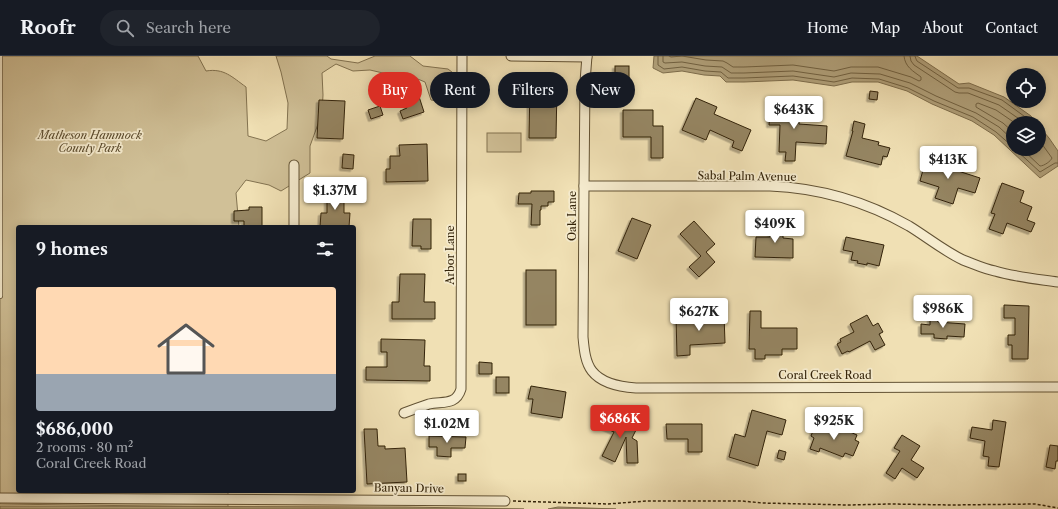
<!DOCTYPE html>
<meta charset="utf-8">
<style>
:root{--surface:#171b24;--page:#20242c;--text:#f1f3f6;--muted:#9ea1a6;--line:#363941;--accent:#d93025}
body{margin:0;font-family:"Libre Caslon Text",serif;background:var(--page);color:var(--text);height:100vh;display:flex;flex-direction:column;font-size:15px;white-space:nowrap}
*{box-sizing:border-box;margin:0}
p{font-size:13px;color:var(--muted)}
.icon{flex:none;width:22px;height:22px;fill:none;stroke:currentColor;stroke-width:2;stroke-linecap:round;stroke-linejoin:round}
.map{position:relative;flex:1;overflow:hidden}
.sheet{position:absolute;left:16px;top:169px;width:340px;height:268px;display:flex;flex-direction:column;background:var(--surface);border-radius:4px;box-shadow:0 2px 10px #0003}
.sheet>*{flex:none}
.top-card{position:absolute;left:368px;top:16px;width:380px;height:36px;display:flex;gap:8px}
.fabs{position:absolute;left:1006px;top:12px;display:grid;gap:8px}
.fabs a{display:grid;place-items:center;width:40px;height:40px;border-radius:50%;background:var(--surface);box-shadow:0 2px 10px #0003;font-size:20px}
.price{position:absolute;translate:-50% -34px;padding:0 9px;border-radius:4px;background:#fff;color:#222;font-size:13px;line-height:26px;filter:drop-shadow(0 1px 2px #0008)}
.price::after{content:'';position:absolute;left:50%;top:24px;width:12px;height:9px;margin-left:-6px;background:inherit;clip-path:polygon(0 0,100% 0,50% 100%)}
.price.active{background:var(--accent);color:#fff}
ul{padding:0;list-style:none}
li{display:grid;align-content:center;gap:8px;height:212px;padding:0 20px}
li+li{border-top:1px solid var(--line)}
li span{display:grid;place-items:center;height:124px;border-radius:4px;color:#555}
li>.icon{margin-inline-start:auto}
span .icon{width:72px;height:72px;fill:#fffc;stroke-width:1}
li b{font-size:17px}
h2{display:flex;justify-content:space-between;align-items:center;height:48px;padding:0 20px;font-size:17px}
.tag{padding:0 14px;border-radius:18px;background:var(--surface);box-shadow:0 2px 10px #0003;font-size:14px;line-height:36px}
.tag.active{background:var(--accent);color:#fff}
header{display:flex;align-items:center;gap:24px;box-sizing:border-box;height:56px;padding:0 20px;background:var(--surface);border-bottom:1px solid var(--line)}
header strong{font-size:19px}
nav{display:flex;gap:22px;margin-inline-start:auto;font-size:14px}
.search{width:280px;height:36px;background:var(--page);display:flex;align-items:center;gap:10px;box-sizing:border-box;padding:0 14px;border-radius:22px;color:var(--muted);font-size:15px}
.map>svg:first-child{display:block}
</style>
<header>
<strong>Roofr</strong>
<div class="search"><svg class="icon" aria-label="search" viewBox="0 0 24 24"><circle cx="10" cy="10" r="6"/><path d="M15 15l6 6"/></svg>Search here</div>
<nav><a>Home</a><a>Map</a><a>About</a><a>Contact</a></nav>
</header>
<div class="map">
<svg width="1058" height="453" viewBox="0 0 1058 453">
<defs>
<filter id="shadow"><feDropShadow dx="-2.5" dy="2.5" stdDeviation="0" flood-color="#0004"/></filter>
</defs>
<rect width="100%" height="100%" fill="#f0e0b4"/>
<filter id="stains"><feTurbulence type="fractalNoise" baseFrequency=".005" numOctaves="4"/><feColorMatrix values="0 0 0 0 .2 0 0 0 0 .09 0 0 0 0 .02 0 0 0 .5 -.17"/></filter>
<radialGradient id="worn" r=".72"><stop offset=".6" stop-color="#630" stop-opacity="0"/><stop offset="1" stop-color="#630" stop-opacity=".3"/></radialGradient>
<g fill="#d0c097" stroke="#827250">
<path d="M0,0H198L206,15C224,12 232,21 246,31L248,80L266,85L287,73L288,47L281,16L276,0H327L331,3L358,7L375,0H410L423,10L448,13L457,20L454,36L445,46L431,44L425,26L408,19L383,17L370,14L353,15L336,8L322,17L323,39L322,57L310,90V117L281,135L269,129L246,124L236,137L239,171H18V435H228V451L0,448Z"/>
<rect x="487" y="77" width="34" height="19"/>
</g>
<g fill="#b0a07a" stroke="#7e6e4d">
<path d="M654,0H917L959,28L969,27L1004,41L1031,60L1037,67H1013V93H1039V70L1049,82L1058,95V110L1040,122L994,79L972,65L932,48L907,35L878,26H852L834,30L793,24L744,26H726L720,20L704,19L682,15L663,17L653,12Z"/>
<path d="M0,450L405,451L524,453H0Z"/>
<path d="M558,451L616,453H548Z"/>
</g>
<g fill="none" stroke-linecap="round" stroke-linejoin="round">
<g stroke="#726242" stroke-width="1">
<path d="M658,0V9L664,13L682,11L705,15L721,16L728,22H744L793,20L834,26L852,22L879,23L908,32L934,45L973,61L996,76L1013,91"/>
<path d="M663,0V6L665,7L682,6L705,10L722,11L731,17H744L793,15L834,21L851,17L880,18L910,27L936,40L976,57L999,71L1013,84"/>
<path d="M669,0L671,1L682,0L706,4L723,5L727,7L733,11H744L793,9L834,15L851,11H878L911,21L919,25L921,24V21C913,15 905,11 904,0"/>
<path d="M910,0L911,5L914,9L955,36L959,37H968L999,49L1025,67"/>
<path d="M915,0L916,3L917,5L958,32H969L1002,44L1028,63L1032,67"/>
<path d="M1013,76L1003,67L976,51V48L978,47L996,54L1015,67"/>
<path d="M1015,93L1040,116L1055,107H1058"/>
<path d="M1022,93L1040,110C1044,110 1051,105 1052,102L1039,84"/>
</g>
</g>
<g fill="#958562" stroke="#332309" filter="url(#shadow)">
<rect x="615" y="10" width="14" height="16"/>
<path d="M414,25L424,56L403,63L400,55L407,52L400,30Z"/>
<path d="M530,29L557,30L556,82H529Z"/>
<path d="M870,35L878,36L877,44L869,43Z"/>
<path d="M696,42L717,51L714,58L751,74L742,95L732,91L734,85L710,74L706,84L682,74Z"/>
<path d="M319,44L345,45L343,83L317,82Z"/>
<path d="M771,45L793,47L792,61H799V68L827,70L826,88L796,86L795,105H785L786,96H779L780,69H769Z"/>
<path d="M380,50L383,59L371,63L368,54Z"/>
<path d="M623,54H653V70H663V102H651V81H623Z"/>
<path d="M854,65L865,68L862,82L879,86L878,89L890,92L887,101L883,100L881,109L846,100L853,75H852Z"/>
<path d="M427,88L428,125L386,126V113H390V100H400L399,89Z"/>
<path d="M343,98L354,99L353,113L342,112Z"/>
<path d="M926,103L956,112L955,114L980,122L975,137L958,132L953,148L935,142L939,131L920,125Z"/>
<path d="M1002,127L1024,135L1020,146L1032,151L1027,164L1035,167L1031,176L1007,167L1003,178L989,173L995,158L991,157Z"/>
<path d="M327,135H344V157H350L349,171H320L321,157H327Z"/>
<path d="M531,135H554V146H548V150H541V154H540V169H531L532,148H518L519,137H531Z"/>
<path d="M249,151H262V171H244V165H234V155L249,154Z"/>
<path d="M632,162L651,169L637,203L618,195Z"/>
<path d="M413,163H431V193H421V190H412Z"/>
<path d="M694,165L715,188L706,196L715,206L699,221L689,211L701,200L680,178Z"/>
<path d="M771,165L783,166V182L793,183V202L755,201L756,181H770Z"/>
<path d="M846,181L884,189L879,210L867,207V209L857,207L858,205L851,204L853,196L843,194Z"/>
<rect x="526" y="214" width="30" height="55"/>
<path d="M400,218H425L424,246H435V263H392V246H399Z"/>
<path d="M924,243L929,252L922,256L917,248Z"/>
<path d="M1004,249L1029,250L1028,303H1012V289H1008V279H1015V262H1004Z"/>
<path d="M930,253L938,266L965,268L964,281L947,280V283L934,282V278H921V268L930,269Z"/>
<path d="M750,255H761V272H797V293H782V299H765V303H755V293H749Z"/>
<path d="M724,259L725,287L690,289V299L677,300L676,261Z"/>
<path d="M867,259L873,270L878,267L883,276L879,278L885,289L875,294L870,285L849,296L848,295L842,298L837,288L841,286L840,283L854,276L850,268Z"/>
<path d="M381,283L425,284L424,310H430V325L366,324V311H387V296H381Z"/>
<path d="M479,306L492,307V318H479Z"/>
<rect x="496" y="321" width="13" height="16"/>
<path d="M531,330L566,336L562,362L531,357L533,343H528Z"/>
<path d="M752,354L786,364L782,379L767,375L758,410L729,401L735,378L745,381Z"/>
<path d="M601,357L623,367L625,364L638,370L632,382L637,385L638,407H627L626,381L615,406L602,400L614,376L596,368Z"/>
<path d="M993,364L1006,366L999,411L988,410L989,401L983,400L985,385L970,382L972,371L992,374Z"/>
<path d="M666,368H702V396H688V383H667Z"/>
<path d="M815,370L828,375L829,372L839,376L841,372L857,379L855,384L859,386L853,400L845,397L843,401L820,392L819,396L810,393L814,382L811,380Z"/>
<path d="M364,373H377L378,390H385V393L405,392L407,426L367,428Z"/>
<path d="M902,379L920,390L911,404L924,412L917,422L902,412L895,423L886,417L900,395L894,392Z"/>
<path d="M429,380L466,381L465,392H451V401L437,400V391H429Z"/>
<path d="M1050,389L1058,390V405H1056L1055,413L1046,411Z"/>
<path d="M779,394L786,396L784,404L777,402Z"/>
<rect x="458" y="418" width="8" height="7"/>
</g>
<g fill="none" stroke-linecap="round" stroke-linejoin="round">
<g stroke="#625234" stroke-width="6">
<path id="service" d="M0,240V0"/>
</g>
<g stroke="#625234" stroke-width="11">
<g id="minor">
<path d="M511,0L587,1"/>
<path d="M587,0L585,26L584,130L583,281C584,292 585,306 592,315C602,328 621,331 636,332L1058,331"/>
<path d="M584,130H770C819,132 867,146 909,170C927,181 944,195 963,204C974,208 984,213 995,215C1015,221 1037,223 1058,226"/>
<path d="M294,171V109"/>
<path d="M404,357C412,354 420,351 429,348C442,345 456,350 461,333L462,0"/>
<path d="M0,442L505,445"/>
</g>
</g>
<path stroke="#332309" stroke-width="1.5" stroke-dasharray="3 2" stroke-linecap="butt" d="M513,445L608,448L647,445H742L762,447L848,449L891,448L951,449L1035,448L1058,452"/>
<use href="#service" stroke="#f5ebce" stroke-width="4.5"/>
<use href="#minor" stroke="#f5ebce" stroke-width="9"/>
</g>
<g text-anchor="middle" stroke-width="3.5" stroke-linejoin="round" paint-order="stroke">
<g font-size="11" font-style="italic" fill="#5a4a2c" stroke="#f5ebce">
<text x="90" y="83">Matheson Hammock<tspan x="90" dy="13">County Park</tspan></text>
</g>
<g font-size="11" fill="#332309" stroke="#f5ebce">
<text transform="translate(747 120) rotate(1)" y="4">Sabal Palm Avenue</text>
<text transform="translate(572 160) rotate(-90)" y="4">Oak Lane</text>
<text transform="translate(450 199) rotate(-90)" y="4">Arbor Lane</text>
<text x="825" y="323">Coral Creek Road</text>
<text transform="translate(409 432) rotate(1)" y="4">Banyan Drive</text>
</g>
</g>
<rect width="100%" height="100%" filter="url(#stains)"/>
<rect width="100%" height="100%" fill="url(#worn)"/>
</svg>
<div class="fabs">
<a><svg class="icon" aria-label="locate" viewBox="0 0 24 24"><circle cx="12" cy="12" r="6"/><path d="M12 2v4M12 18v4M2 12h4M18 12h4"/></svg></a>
<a><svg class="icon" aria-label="layers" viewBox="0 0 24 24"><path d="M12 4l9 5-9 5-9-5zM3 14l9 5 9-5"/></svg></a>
</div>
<b class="price" style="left:794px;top:74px">$643K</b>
<b class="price" style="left:948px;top:124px">$413K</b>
<b class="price" style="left:335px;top:155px">$1.37M</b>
<b class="price" style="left:775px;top:188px">$409K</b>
<b class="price" style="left:943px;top:273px">$986K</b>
<b class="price" style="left:699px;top:276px">$627K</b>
<b class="price active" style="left:620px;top:383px">$686K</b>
<b class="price" style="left:834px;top:385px">$925K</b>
<b class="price" style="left:447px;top:388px">$1.02M</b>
<div class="top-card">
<a class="tag active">Buy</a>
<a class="tag">Rent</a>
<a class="tag">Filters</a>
<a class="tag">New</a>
</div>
<section class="sheet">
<h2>9 homes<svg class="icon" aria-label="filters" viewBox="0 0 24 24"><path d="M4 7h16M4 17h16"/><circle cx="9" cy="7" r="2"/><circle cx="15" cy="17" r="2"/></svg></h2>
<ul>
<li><span style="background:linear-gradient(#ffd9b3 70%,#9aa5b1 0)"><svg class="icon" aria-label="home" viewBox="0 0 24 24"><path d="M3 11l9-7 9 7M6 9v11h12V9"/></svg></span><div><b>$686,000</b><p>2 rooms · 80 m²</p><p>Coral Creek Road</p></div></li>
</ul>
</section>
</div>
